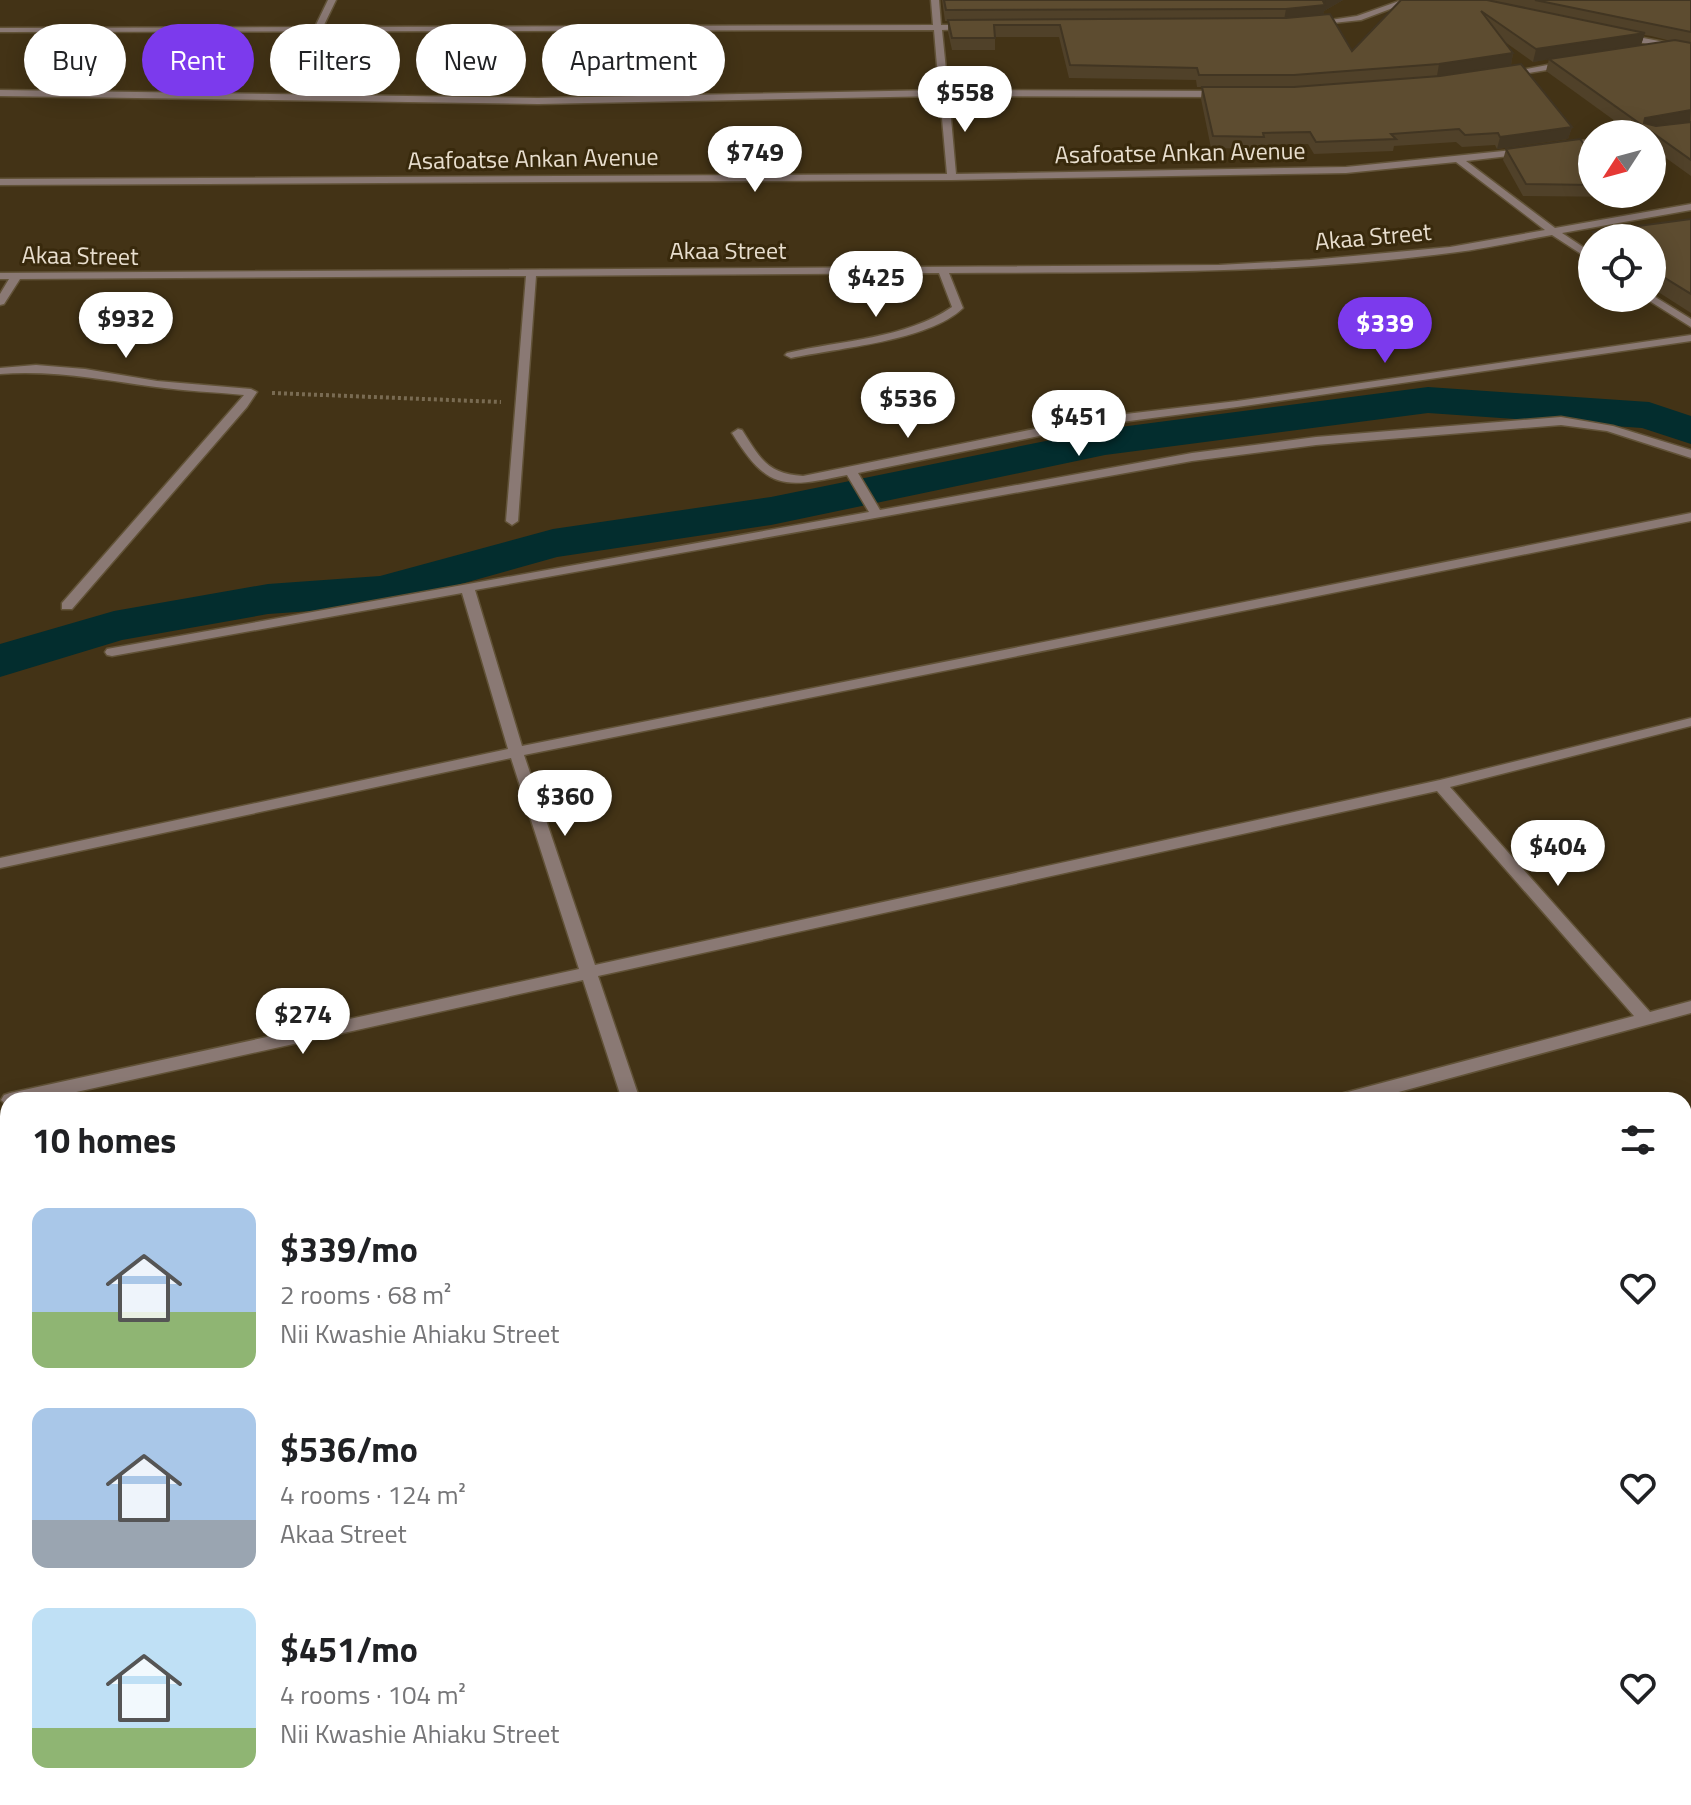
<!DOCTYPE html>
<meta charset="utf-8">
<style>
:root{--surface:#fff;--page:#f6f6f6;--text:#202124;--muted:#757577;--accent:#7c3aed}
body{margin:0;font-family:"Titillium Web",sans-serif;background:var(--page);color:var(--text);height:100vh;display:flex;flex-direction:column;font-size:30px;white-space:nowrap}
*{box-sizing:border-box;margin:0}
p{font-size:26px;color:var(--muted)}
.icon{flex:none;width:44px;height:44px;fill:none;stroke:currentColor;stroke-width:2;stroke-linecap:round;stroke-linejoin:round}
.map{position:relative;flex:1;overflow:hidden}
.details{position:absolute;left:0px;top:1092px;width:1692px;height:714px;display:flex;flex-direction:column;background:var(--surface);border-radius:24px 24px 0 0;box-shadow:0 4px 20px #0003}
.details>*{flex:none}
.top-card{position:absolute;left:24px;top:24px;width:800px;height:72px;display:flex;gap:16px}
.needle{width:52px;rotate:234deg}
.controls{position:absolute;left:1578px;top:120px;display:grid;gap:16px}
.controls a{display:grid;place-items:center;width:88px;height:88px;border-radius:50%;background:var(--surface);box-shadow:0 4px 20px #0003;font-size:40px}
.price{position:absolute;translate:-50% -68px;padding:0 18px;border-radius:28px;background:#fff;color:#222;font-size:26px;line-height:52px;filter:drop-shadow(0 2px 4px #0008)}
.price::after{content:'';position:absolute;left:50%;top:48px;width:24px;height:18px;margin-left:-12px;background:inherit;clip-path:polygon(0 0,100% 0,50% 100%)}
.price.selected{background:var(--accent);color:#fff}
ul{padding:0;list-style:none}
li{display:flex;align-items:center;gap:24px;height:200px;padding:0 32px}
li span{display:grid;place-items:center;flex:none;width:224px;height:160px;border-radius:16px;color:#555}
li>.icon{margin-inline-start:auto}
span .icon{width:96px;height:96px;fill:#fffc;stroke-width:1}
li b{font-size:34px}
h2{display:flex;justify-content:space-between;align-items:center;height:96px;padding:0 32px;font-size:34px}
.chip{padding:0 28px;border-radius:36px;background:var(--surface);box-shadow:0 4px 20px #0003;font-size:28px;line-height:72px}
.chip.selected{background:var(--accent);color:#fff}
.map>svg:first-child{display:block}
</style>
<div class="map">
<svg width="1691" height="1805" viewBox="0 0 1691 1805">
<rect width="100%" height="100%" fill="#433316"/>
<g fill="none" stroke-linecap="round" stroke-linejoin="round">
<path fill="#032d2e" fill-rule="evenodd" d="M1428,387L1649,402L1691,416V444L1642,428L1428,413L1105,455L771,525L557,557L382,606L268,614L122,640L0,677V644L114,611L268,584L380,576L553,529L771,497L1105,429Z"/>
<g stroke="#615237" stroke-width="3">
<g id="minor">
<path d="M328,0H336L323,27L933,25L931,0H939L941,25H966L970,27L966,29L942,30L948,90L1222,91L1226,94L1222,97L949,96L956,174L1346,167L1523,149L1528,152L1526,154L1466,161L1555,228L1691,204V210L1562,233L1592,253V261L1552,235C1518,241 1484,249 1450,253C1284,275 1116,272 949,273L963,308C929,341 838,348 791,358L785,355L787,353C842,340 905,339 952,307L939,273L536,276L518,521L512,525L506,521L526,276L20,279L4,304L0,305V294L9,279H0V273L1219,265L1310,260L1450,247L1545,230L1456,162L1346,173L952,180L0,185V179L947,174L940,96L538,104L0,96V90L538,98L939,90L934,30L0,32V28L315,27Z"/>
<path d="M1402,0H1414L1361,20L1314,25L1310,23L1357,16Z"/>
<path d="M1622,34L1691,47V53L1619,38Z"/>
<path d="M1568,61L1571,62V66L1504,77L1500,74Z"/>
<path d="M1592,139V145L1562,149L1557,146Z"/>
<path d="M1652,295L1691,319V327L1648,300L1647,298H1652Z"/>
<path d="M1691,335V341L1237,407L1083,427L858,473L880,510L1192,453L1316,437L1561,417L1613,426L1691,450V458L1607,431L1561,425L1316,445L1192,461L475,590L522,746L1691,513V521L524,755L595,965L1440,780L1691,718V726L1450,787L1650,1012L1691,1001V1013L1369,1100H1335L1338,1095L1344,1093L1634,1016L1437,791L598,976L640,1100H622L583,980L40,1100H8V1106L1,1100L4,1095L10,1093L579,969L511,758L0,868V858L508,749L462,593L112,656L107,655L105,652L107,649L869,512L847,475C784,488 768,491 732,433L738,429L742,430C760,458 767,474 803,476L1083,419L1237,401Z"/>
<path d="M36,365L85,369L157,381L251,389L257,392L247,407L72,609H62V603L244,395C214,392 185,391 156,387C103,380 54,370 0,374V368Z"/>
<path d="M1691,1329V1345L1684,1347V1331Z"/>
<path d="M8,1401V1419L0,1420V1402Z"/>
<path d="M1691,1718V1742L1684,1743V1719Z"/>
<path d="M160,1798H215L212,1805H157Z"/>
<path d="M848,1798H872L874,1805H850Z"/>
<path d="M933,1798H966L963,1805H930Z"/>
</g>
</g>
<path stroke="#796b52" stroke-width="4" stroke-dasharray="3 3" stroke-linecap="butt" d="M272,393L501,402"/>
<use href="#minor" fill="#8a7974" fill-rule="evenodd"/>
</g>
<g fill="#504129" fill-rule="evenodd">
<path d="M942,0H1343L1324,11L1323,15L1352,51L1401,0H1691V176L1652,148V134H1633L1546,71L1549,59L1533,62L1505,42L1513,53L1511,65L1437,76L1292,87H1197L1196,80L1069,78L1059,37H995V50H952L948,32V21H945ZM1644,35L1651,36L1671,41L1641,45Z"/>
<path d="M1202,87L1572,127L1568,139L1497,149L1495,145L1462,147L1456,142L1394,146L1393,151L1314,154L1308,144L1263,145L1262,149L1211,148L1201,99Z"/>
<path d="M1506,149L1592,154V194H1631L1630,197L1523,196L1503,160Z"/>
<path d="M1691,219V313L1652,288V238H1592V249L1589,247L1593,232Z"/>
</g>
<g fill="#413522">
<path d="M1325,0H1343L1324,11L1323,16L1284,20L1286,9Z"/>
<path d="M1645,33L1641,45L1533,62L1536,49Z"/>
<path d="M1513,53L1511,65L1437,76L1439,64Z"/>
<path d="M1691,110L1690,122L1648,130L1643,126L1645,118Z"/>
<path d="M1572,127L1568,139L1497,149L1500,137Z"/>
</g>
<g fill="#5d4c30" stroke="#413522" stroke-width="2">
<path d="M944,0H1325L1323,1L1325,5L1286,9L946,10Z"/>
<path d="M1401,0H1487L1645,33L1536,49L1481,11L1513,53L1439,64L1294,75H1199L1197,68L1070,65L1060,25H994L995,38H952L948,20L1286,18L1330,14L1352,51Z"/>
<path d="M1535,0H1691V32Z"/>
<path d="M1675,40L1691,43V110L1645,118L1644,123L1656,126L1691,122V160L1549,59Z"/>
<path d="M1521,64L1572,127L1500,137L1498,133L1465,135L1459,129L1391,134L1396,139L1316,142L1310,132L1263,133L1264,137L1213,136L1202,87H1294L1440,76Z"/>
<path d="M1580,139L1592,154V185L1526,184L1506,149Z"/>
<path d="M1691,219V294L1652,270V238H1602L1593,232Z"/>
</g>
<g text-anchor="middle" stroke-width="6" stroke-linejoin="round" paint-order="stroke">
<g font-size="24" fill="#e8dece" stroke="#38290c">
<text transform="translate(1180 153) rotate(-1)" y="8">Asafoatse Ankan Avenue</text>
<text transform="translate(533 159) rotate(-1)" y="8">Asafoatse Ankan Avenue</text>
<text transform="translate(1373 237) rotate(-5)" y="8">Akaa Street</text>
<text x="728" y="259">Akaa Street</text>
<text transform="translate(80 256) rotate(1)" y="8">Akaa Street</text>
</g>
</g>
</svg>
<div class="controls">
<a><svg class="needle" viewBox="-14 -14 28 28"><path d="M0-13l5 13h-10z" fill="#e53935"/><path d="M0 13l5-13h-10z" fill="#757577"/></svg></a>
<a><svg class="icon" aria-label="locate" viewBox="0 0 24 24"><circle cx="12" cy="12" r="6"/><path d="M12 2v4M12 18v4M2 12h4M18 12h4"/></svg></a>
</div>
<b class="price" style="left:965px;top:134px">$558</b>
<b class="price" style="left:755px;top:194px">$749</b>
<b class="price" style="left:876px;top:319px">$425</b>
<b class="price" style="left:126px;top:360px">$932</b>
<b class="price selected" style="left:1385px;top:365px">$339</b>
<b class="price" style="left:908px;top:440px">$536</b>
<b class="price" style="left:1079px;top:458px">$451</b>
<b class="price" style="left:565px;top:838px">$360</b>
<b class="price" style="left:1558px;top:888px">$404</b>
<b class="price" style="left:303px;top:1056px">$274</b>
<div class="top-card">
<a class="chip">Buy</a>
<a class="chip selected">Rent</a>
<a class="chip">Filters</a>
<a class="chip">New</a>
<a class="chip">Apartment</a>
</div>
<section class="details">
<h2>10 homes<svg class="icon" aria-label="filters" viewBox="0 0 24 24"><path d="M4 7h16M4 17h16"/><circle cx="9" cy="7" r="2"/><circle cx="15" cy="17" r="2"/></svg></h2>
<ul>
<li><span style="background:linear-gradient(#a9c7e8 65%,#8fb573 0)"><svg class="icon" aria-label="home" viewBox="0 0 24 24"><path d="M3 11l9-7 9 7M6 9v11h12V9"/></svg></span><div><b>$339/mo</b><p>2 rooms · 68 m²</p><p>Nii Kwashie Ahiaku Street</p></div><svg class="icon" aria-label="heart" viewBox="0 0 24 24"><path d="M12 20l-8-8c-3-5 5-10 8-4 3-6 11-1 8 4z"/></svg></li>
<li><span style="background:linear-gradient(#a9c7e8 70%,#9aa5b1 0)"><svg class="icon" aria-label="home" viewBox="0 0 24 24"><path d="M3 11l9-7 9 7M6 9v11h12V9"/></svg></span><div><b>$536/mo</b><p>4 rooms · 124 m²</p><p>Akaa Street</p></div><svg class="icon" aria-label="heart" viewBox="0 0 24 24"><path d="M12 20l-8-8c-3-5 5-10 8-4 3-6 11-1 8 4z"/></svg></li>
<li><span style="background:linear-gradient(#bfe0f5 75%,#8fb573 0)"><svg class="icon" aria-label="home" viewBox="0 0 24 24"><path d="M3 11l9-7 9 7M6 9v11h12V9"/></svg></span><div><b>$451/mo</b><p>4 rooms · 104 m²</p><p>Nii Kwashie Ahiaku Street</p></div><svg class="icon" aria-label="heart" viewBox="0 0 24 24"><path d="M12 20l-8-8c-3-5 5-10 8-4 3-6 11-1 8 4z"/></svg></li>
</ul>
</section>
</div>
